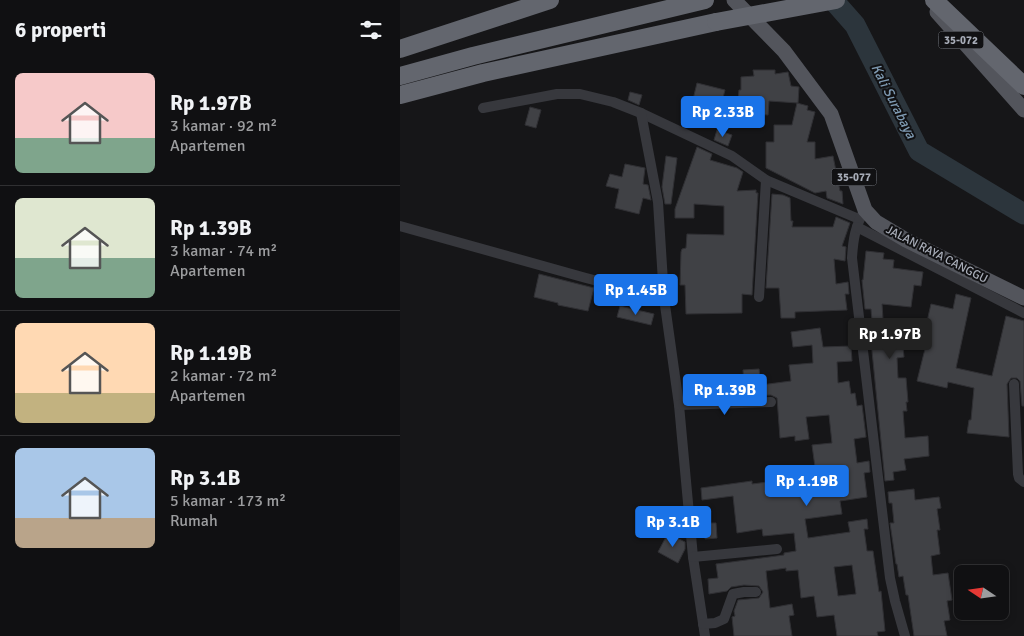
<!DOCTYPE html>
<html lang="id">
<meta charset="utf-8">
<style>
:root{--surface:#101012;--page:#1e1e20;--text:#f1f3f6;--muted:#9c9d9f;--line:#303032;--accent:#1a73e8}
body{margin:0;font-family:Signika,sans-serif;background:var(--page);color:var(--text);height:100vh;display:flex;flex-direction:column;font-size:19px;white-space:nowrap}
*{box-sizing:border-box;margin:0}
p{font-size:16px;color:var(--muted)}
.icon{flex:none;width:28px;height:28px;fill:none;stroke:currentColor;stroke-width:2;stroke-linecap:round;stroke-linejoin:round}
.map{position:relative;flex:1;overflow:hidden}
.details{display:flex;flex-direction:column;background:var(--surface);width:400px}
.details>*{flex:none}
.needle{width:32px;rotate:283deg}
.fabs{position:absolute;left:554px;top:565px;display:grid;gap:10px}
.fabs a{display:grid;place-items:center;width:55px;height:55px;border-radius:8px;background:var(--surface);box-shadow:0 2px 8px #0003,0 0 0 1px var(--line);font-size:25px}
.price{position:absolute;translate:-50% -42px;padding:0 11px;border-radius:5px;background:var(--accent);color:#fff;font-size:16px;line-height:32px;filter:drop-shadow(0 1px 2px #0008)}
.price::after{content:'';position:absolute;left:50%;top:30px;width:15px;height:11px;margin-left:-8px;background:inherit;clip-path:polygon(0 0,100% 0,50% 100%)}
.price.on{background:#222;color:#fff}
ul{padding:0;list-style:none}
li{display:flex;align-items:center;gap:15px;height:125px;padding:0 15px}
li+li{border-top:1px solid var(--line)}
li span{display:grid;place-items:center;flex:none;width:140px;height:100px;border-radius:8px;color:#555}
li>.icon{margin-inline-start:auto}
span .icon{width:60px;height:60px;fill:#fffc;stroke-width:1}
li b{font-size:21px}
h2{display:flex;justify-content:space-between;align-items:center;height:60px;padding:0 15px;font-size:21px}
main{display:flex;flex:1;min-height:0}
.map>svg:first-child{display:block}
</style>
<main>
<section class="details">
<h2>6 properti<svg class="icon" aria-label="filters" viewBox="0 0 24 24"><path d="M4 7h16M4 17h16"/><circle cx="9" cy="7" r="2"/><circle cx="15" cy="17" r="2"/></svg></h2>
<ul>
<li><span style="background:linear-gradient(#f6c9c9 65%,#7fa58c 0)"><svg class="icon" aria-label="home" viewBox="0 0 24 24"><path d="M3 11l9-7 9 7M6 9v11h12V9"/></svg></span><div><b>Rp 1.97B</b><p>3 kamar · 92 m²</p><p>Apartemen</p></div></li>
<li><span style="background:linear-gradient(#dfe7d0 60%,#7fa58c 0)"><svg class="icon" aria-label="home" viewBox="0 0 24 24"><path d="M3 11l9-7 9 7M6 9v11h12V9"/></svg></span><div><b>Rp 1.39B</b><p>3 kamar · 74 m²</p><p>Apartemen</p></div></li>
<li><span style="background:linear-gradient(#ffd9b3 70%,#c2b280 0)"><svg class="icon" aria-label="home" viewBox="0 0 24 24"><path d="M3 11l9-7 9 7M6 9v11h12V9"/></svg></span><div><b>Rp 1.19B</b><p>2 kamar · 72 m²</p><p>Apartemen</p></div></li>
<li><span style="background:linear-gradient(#a9c7e8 70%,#b9a48a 0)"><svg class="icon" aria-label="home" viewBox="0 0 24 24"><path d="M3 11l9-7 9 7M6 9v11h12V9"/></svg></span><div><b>Rp 3.1B</b><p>5 kamar · 173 m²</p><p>Rumah</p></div></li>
</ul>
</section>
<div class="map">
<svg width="624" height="636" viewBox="0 0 624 636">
<rect width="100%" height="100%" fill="#161618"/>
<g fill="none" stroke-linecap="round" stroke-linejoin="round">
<path stroke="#2c353c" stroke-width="21" d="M433,0L455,25L519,151L624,214"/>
</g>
<g fill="#404145" stroke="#303034" fill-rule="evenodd">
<path d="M353,70H375V74L388,72L391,86L399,87L398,103L369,101L368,115L337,112L339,90H341V77L354,76Z"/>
<path d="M297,83L325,90L317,120L290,112Z"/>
<path d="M230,92L242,95L239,105L228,100Z"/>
<path d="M397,103L408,106L407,110L415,112L407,142H415V159L433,156L440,191H442L443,204L427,198L426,191L415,193L366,168V142H374V125H392Z"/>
<path d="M130,107L141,110L136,128L125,125Z"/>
<path d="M317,130L332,135L328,146L314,140Z"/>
<path d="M297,147L312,154L310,160L337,168L343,172L337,191L356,190V193H358L352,295L342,294V313L286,314L285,285H280L281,252L282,249L286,248L287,234L324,235V206L294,204V218H275V209Z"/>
<path d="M266,156L277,158L271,204H265L262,187Z"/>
<path d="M225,164L245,168L243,184L248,185L251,200L243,198L239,214L215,208L219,189L206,186L210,174L222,177Z"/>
<path d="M372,194L383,195L390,198L391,221H393L392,227H433L436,217L450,223L442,246L446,247L445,261L434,259L436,284L448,282L449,294H445L447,310L395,312V318H381L379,288H366Z"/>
<path d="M466,251L484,253L483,259L494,260L493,268L523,272L521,286L514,285L511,307L482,304L485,349L503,347L504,357L497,358L498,378H506L508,402H506L507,411H503L505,438L528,436L529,456L504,459L506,470L493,472L494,480L485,481L471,341H469L466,322L472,321L471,309H465L462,280H463Z"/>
<path d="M139,274L194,288L188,311L158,305V303L134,297Z"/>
<path d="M556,294L571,298L556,368L592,376L606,316L624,321V406H622L620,381L617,378H611L607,384L609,437L567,433L569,420H571L574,388L548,382L547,388L517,381L525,349L521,348L531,304L553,309Z"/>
<path d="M220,306L254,314L251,325L217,317Z"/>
<path d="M420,328L423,347L451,346L452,361L437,362L438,383L449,381L451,394L455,393L457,406L462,405L466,437L454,439L457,463L469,461L470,472L464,473L467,497L440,501L442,514L405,519L408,538L450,532L448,522L467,519L468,529H464L467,551H473L479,592L481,591L485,631L477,632L478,636H437L434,615L417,617L414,596L401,598L398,570L386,571V568L366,571L370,608L392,604L394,615L389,616L392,636H334L332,617L335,616L334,611L338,600L359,598L363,592L359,586L344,585L331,587L327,591L309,594L308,579L318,578L316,564L384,555V553L396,551L394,533L363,536L362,529L337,533L333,496L302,500L301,488L352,481V484L400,478L401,493L421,491L418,466L415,467L412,445L432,443L429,415L406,417L409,439L395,441V436L380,438L377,398L371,395L334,396L333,383L344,382L343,370L359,369L361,385L391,381L389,365L413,363L412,345L393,347L391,332ZM452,565L456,594L438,596L434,567Z"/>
<rect x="300" y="385" width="11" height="12"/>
<path d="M514,489L515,500L539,497L541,508L537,509L540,530H537L540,554L531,556L533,575L548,573L552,600L547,601L550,620L544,621L547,636H514L508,595H506L503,576L499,577L497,564H496L490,523H494L492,503H489L488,492Z"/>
<path d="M305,523H316L317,538L305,539Z"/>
<path d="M268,533L285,542V549L278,563L258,552Z"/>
</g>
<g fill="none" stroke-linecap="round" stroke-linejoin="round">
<g stroke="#37383d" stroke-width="10">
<path d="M83,108L157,94H180L213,102L241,113L332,156L366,180L459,219"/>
<path d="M241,113L258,202L264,298L279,405L293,557L305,636"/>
<path d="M465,210C455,225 453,241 452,258L490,578L495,601L505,636"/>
<path d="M0,226L186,278L264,298"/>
<path d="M457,227L624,313"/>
<path d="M359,297L366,180"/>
<path d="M614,384L618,474L619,478L624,482"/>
<path d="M279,405L371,402"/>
<path d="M293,557L377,549"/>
<path d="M303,624L315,623L324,619L333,594L344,592H356"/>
</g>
<g stroke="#53555c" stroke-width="15">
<path d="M334,0L384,51L431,114L465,210L476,222L506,240L624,298"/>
<path d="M537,12L624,110"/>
</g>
<g stroke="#63666e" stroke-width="18">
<path d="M534,0L624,86"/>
<path d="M0,49L150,0"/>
<path d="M0,76L73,56L305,0"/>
<path d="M0,95L83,73L316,22"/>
</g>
<path stroke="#63666e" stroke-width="18" d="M316,22L436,0"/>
</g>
<g text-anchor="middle" stroke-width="4" stroke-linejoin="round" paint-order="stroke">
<g fill="#111113" stroke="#7b7e86" stroke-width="1">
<rect x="538.5" y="31.5" width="45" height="17" rx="4"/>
<rect x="431.5" y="168.5" width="45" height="17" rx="4"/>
</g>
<g font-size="11" font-weight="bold" fill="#a8adb8">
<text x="561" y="44">35-072</text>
<text x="454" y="181">35-077</text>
</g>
<g font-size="12" fill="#a8adb8" stroke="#111113">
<text transform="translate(537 254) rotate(27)" y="4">JALAN RAYA CANGGU</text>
</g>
<g font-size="14" font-style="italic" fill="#7f9bb3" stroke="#111113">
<text transform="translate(494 101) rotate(63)" y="5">Kali Surabaya</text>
</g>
</g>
</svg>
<div class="fabs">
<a><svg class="needle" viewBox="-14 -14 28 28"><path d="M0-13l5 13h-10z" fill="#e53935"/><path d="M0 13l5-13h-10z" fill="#9c9d9f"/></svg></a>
</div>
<b class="price" style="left:323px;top:138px">Rp 2.33B</b>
<b class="price" style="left:236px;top:316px">Rp 1.45B</b>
<b class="price on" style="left:490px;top:360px">Rp 1.97B</b>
<b class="price" style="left:325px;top:416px">Rp 1.39B</b>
<b class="price" style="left:407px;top:507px">Rp 1.19B</b>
<b class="price" style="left:273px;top:548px">Rp 3.1B</b>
</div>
</main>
